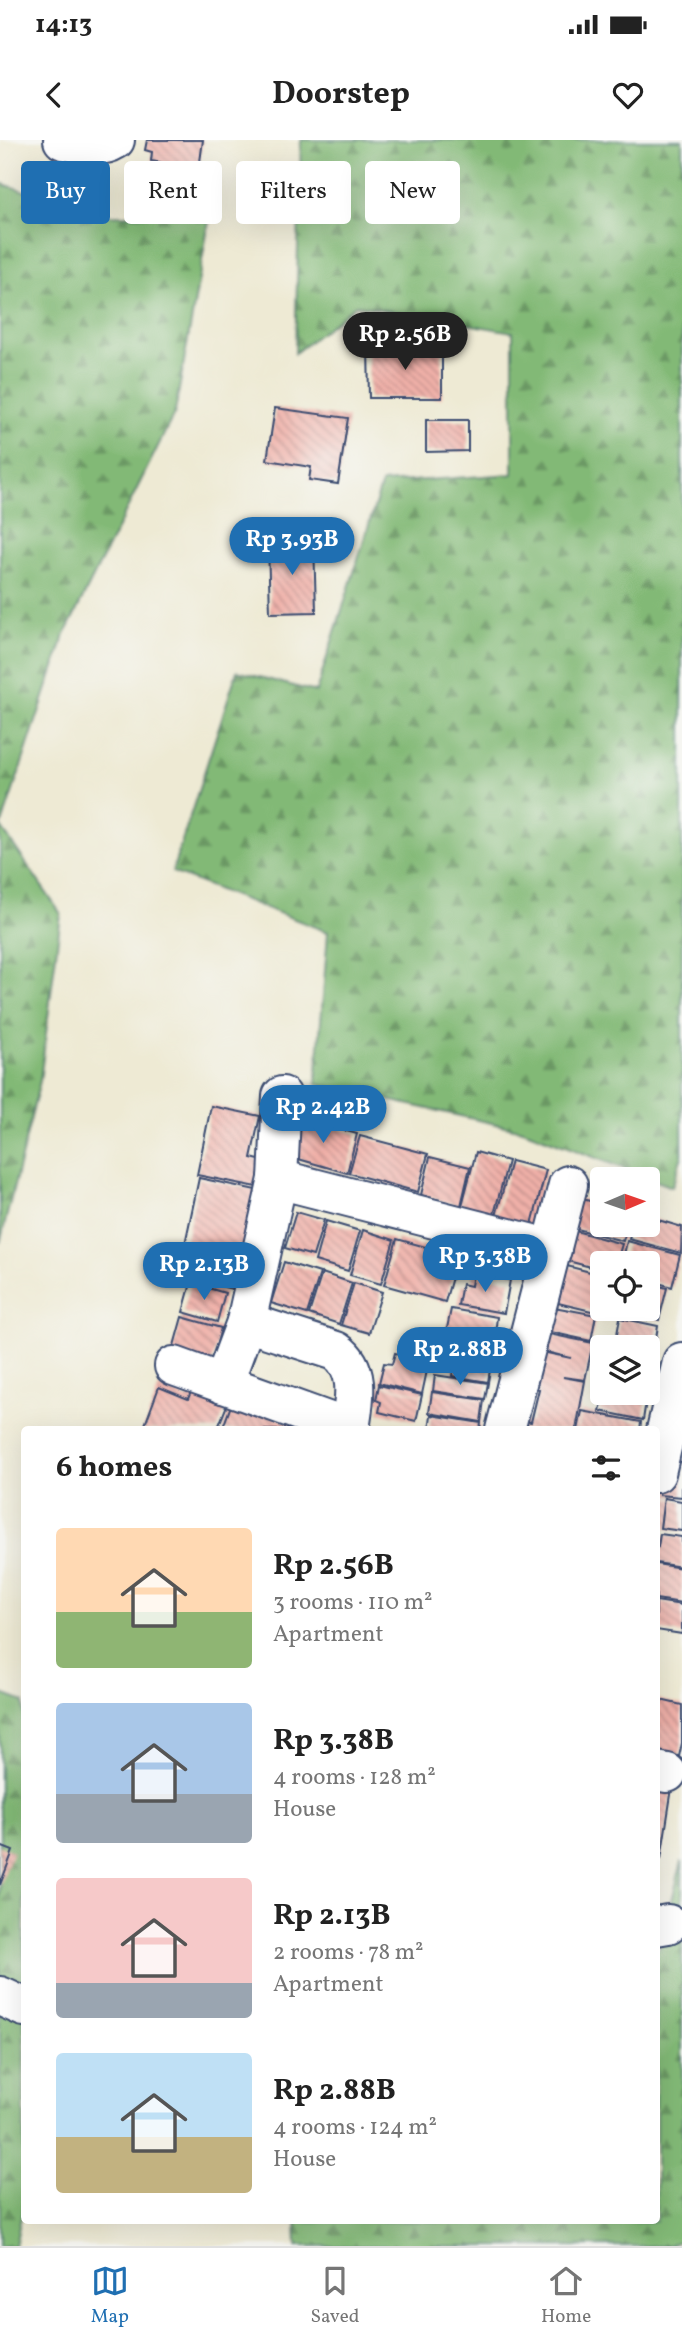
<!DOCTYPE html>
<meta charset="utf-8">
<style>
:root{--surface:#fff;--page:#f6f6f6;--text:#222;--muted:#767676;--line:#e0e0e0;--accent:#1f6fb2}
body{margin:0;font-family:Vollkorn,serif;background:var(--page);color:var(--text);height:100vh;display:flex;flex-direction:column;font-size:26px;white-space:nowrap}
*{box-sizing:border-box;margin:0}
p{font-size:23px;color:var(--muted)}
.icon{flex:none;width:38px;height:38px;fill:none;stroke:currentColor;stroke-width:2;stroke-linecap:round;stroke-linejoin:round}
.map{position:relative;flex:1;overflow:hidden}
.drawer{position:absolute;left:21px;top:1286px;width:639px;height:798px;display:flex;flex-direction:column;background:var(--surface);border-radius:7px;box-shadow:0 7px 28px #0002}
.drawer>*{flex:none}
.banner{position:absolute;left:21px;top:21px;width:640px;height:63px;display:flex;gap:14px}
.needle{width:46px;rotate:88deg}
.tools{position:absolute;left:590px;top:1027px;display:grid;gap:14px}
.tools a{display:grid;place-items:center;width:70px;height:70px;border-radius:7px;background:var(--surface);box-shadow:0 7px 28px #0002;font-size:35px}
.price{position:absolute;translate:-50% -60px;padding:0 16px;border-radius:24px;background:var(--accent);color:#fff;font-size:23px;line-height:46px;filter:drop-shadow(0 2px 4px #0008)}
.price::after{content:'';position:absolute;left:50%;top:42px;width:21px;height:16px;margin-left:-10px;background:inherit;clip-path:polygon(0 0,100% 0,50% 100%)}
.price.on{background:#222;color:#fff}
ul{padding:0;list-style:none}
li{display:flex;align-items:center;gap:21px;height:175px;padding:0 35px}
li span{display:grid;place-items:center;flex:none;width:196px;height:140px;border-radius:7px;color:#555}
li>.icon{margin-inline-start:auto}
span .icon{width:84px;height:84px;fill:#fffc;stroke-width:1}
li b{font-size:30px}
h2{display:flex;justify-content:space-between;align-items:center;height:84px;padding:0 35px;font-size:30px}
.chip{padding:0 24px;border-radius:7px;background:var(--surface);box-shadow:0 7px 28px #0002;font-size:24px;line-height:63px}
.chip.on{background:var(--accent);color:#fff}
.status{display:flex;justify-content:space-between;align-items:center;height:49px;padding:0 35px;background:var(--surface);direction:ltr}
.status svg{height:19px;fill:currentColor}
header{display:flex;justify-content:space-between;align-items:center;height:91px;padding:0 35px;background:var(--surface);font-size:32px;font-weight:700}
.tabs{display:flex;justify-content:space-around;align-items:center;height:98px;border-top:2px solid var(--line);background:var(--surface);font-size:19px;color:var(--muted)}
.tabs a{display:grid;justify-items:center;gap:4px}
.tabs .on{color:var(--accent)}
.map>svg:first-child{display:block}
</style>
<div class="status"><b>14:13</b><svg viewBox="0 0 49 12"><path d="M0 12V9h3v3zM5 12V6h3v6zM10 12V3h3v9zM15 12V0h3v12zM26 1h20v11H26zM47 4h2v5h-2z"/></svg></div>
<header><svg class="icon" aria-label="back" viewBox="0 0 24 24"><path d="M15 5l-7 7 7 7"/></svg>Doorstep<svg class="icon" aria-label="heart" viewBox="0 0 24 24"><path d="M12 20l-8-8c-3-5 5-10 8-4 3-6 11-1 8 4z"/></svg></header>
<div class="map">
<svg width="682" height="2106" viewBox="0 0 682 2106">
<defs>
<pattern id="forest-firs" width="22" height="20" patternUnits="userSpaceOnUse" patternTransform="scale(1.75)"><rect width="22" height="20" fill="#82b976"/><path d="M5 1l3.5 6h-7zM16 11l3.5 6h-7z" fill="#6a9764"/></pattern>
<pattern id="building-back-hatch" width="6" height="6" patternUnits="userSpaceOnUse" patternTransform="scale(1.75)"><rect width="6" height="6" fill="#f0b0a8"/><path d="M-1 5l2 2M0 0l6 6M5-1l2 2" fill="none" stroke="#c2908c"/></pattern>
</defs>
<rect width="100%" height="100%" fill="#f6f6f2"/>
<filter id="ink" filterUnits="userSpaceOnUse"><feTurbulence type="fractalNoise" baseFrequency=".0143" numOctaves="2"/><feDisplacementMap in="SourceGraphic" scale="14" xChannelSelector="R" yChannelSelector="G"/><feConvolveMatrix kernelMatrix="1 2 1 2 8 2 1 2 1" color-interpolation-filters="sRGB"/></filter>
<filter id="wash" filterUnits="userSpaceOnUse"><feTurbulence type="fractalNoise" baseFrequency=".00686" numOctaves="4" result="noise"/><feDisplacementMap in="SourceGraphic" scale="28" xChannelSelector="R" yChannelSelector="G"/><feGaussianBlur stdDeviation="1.57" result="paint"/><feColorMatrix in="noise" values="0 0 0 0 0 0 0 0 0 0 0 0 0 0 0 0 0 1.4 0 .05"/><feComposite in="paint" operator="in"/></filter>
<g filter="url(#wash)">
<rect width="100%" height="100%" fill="#eeead4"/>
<g fill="url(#forest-firs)" stroke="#4e746a" stroke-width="2">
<path d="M301,0H682V1015L672,1047L523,990L316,944L328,792L172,732L237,531L316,552L382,343L513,334V192L356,165L295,213Z"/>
<path d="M0,43L98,75L210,76L175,272L65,494L1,687L61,774L40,941L0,1103Z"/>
<path d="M0,1553L24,1562V2063L15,2106H0Z"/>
<path d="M682,1721V2100L668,2106H297L296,2081H656V1810L659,1809Z"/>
</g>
<g id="blocks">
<g fill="url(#building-back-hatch)">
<path d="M147,0H203L199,29L151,21L152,12L145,10Z"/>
<path d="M76,17L104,23L98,52L70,46Z"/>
<path d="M442,205V258H369L368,206Z"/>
<path d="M275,268L348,278L338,344L309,340L311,327L267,320Z"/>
<path d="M426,280H468V311L426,312Z"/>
<path d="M314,401L316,472L270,473L268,402Z"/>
<path d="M211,966L260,976L251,1018L267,1022L262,1048L197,1035Z"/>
<path d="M299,978L357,994L347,1033L288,1016Z"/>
<path d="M360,996L428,1014L418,1052L349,1033Z"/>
<path d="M476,1012L508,1021L491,1086L459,1077Z"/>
<path d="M430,1017L470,1027L461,1066L421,1055Z"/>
<path d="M511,1021L546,1030L529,1096L493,1087Z"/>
<path d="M199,1038L265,1052L251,1118L185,1104Z"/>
<path d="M570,1056L602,1064V1085H628L623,1101L562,1085Z"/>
<path d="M296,1072L324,1080L313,1116L285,1108Z"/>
<path d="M648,1077L682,1087L681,1113L629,1099L632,1085H648Z"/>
<path d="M326,1081L360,1091L348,1131L315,1121Z"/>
<path d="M363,1090L394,1100L381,1144L350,1135Z"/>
<path d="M572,1090L622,1104L616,1124H602V1130L564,1120Z"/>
<path d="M397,1099L458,1116L445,1162L384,1145Z"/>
<path d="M627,1101L680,1115L672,1147L648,1140V1124H622Z"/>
<path d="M196,1110L248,1122L241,1151L189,1139Z"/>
<path d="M284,1122L320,1133L307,1174L271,1163Z"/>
<path d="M567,1126L602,1135L604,1174L558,1163Z"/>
<path d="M322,1133L352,1143L339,1184L309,1174Z"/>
<path d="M473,1134L510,1140L504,1173L458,1165L462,1144L471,1146Z"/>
<path d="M191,1143L225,1153L217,1182L183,1172Z"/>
<path d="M354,1143L382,1152L369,1193L341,1185Z"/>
<path d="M648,1143L667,1148L659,1180L622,1170L648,1169Z"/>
<path d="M554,1167L596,1175L591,1201L550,1192Z"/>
<path d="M451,1169L497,1177L493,1211L444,1203Z"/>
<path d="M182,1177L221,1188L211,1225L172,1213Z"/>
<path d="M620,1178L658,1186L654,1211L648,1210V1208H602V1222L598,1221L601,1202L615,1205Z"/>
<path d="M549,1194L593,1203L585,1240L563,1237L585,1241L576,1290H512L514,1279L531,1282L539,1249L535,1248L542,1212L571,1218L546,1212Z"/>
<path d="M445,1205L493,1212L488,1242L452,1236L454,1225L442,1223Z"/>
<path d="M648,1211L656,1213L652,1232L648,1231Z"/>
<path d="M395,1213L429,1221L422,1254L379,1243L384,1223L392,1224Z"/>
<path d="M435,1235L488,1243L485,1259L433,1251Z"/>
<path d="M379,1245L422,1255L416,1281L379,1272L381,1262L376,1260Z"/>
<path d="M159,1247L188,1259L193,1247L229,1260L217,1290H143Z"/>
<path d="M432,1252L484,1260L481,1282L429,1273Z"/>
<path d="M604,1253L647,1255L643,1280L600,1271Z"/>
<path d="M233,1260L295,1285L294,1290H222Z"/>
<path d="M582,1271L641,1282L640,1290H578Z"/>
<path d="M431,1275L481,1283L480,1290H429Z"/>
<path d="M662,1320L682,1322V1357L659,1355Z"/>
<path d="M664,1358L682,1361V1391L660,1388Z"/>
<path d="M660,1394L682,1397V1427L656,1423V1406L658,1407Z"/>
<path d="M656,1424L682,1428V1463L656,1459Z"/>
<path d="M656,1461L682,1465V1494L656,1490Z"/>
<path d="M656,1559L682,1565V1603L678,1621L656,1616Z"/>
<path d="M656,1645L672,1648L661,1719H656Z"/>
<path d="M0,1706L13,1711L0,1745Z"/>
</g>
</g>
</g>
<g filter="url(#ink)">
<use href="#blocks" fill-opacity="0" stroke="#3b4b70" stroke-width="2"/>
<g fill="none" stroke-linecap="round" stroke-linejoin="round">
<g stroke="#3b4b70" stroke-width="42">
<g id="minor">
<path d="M63,0C81,4 99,10 115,0"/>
<path d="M278,1039L552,1109"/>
<path d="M246,1182L336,1211C362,1229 354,1262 350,1289"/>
<path d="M174,1226L352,1290"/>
<path d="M223,1244L246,1182L278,1039L282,956"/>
<path d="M505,1290L568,1045"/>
<path d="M656,1333L682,1222"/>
<path d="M656,1631L667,1633"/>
<path d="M656,1786L668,1784"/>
<path d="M0,1856L24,1867"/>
</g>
</g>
<use href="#minor" stroke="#fff" stroke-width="38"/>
</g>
</g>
</svg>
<div class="tools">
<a><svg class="needle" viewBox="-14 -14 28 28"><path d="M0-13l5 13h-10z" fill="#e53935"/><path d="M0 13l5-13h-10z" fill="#767676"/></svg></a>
<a><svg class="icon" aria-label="locate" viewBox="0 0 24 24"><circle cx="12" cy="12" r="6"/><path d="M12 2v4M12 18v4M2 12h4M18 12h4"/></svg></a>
<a><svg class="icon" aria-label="layers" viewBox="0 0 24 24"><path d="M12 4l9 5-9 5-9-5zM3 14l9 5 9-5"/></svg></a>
</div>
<b class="price on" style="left:405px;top:232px">Rp 2.56B</b>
<b class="price" style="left:292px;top:437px">Rp 3.93B</b>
<b class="price" style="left:323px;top:1005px">Rp 2.42B</b>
<b class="price" style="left:485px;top:1154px">Rp 3.38B</b>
<b class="price" style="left:204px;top:1162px">Rp 2.13B</b>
<b class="price" style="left:460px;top:1247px">Rp 2.88B</b>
<div class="banner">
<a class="chip on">Buy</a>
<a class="chip">Rent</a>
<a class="chip">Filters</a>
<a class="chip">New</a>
</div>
<section class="drawer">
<h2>6 homes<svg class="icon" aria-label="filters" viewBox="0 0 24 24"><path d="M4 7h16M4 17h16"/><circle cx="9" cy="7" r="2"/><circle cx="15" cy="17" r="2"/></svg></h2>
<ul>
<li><span style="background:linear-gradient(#ffd9b3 60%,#8fb573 0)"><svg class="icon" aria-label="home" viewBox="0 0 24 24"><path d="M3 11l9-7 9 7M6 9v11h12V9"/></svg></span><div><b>Rp 2.56B</b><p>3 rooms · 110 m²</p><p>Apartment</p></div></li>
<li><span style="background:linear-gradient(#a9c7e8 65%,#9aa5b1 0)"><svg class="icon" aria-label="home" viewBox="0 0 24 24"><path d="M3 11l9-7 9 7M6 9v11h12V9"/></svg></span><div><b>Rp 3.38B</b><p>4 rooms · 128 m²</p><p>House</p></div></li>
<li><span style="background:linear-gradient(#f6c9c9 75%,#9aa5b1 0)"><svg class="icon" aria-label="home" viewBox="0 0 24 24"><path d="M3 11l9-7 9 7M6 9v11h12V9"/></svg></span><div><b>Rp 2.13B</b><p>2 rooms · 78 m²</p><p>Apartment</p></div></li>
<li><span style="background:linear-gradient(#bfe0f5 60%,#c2b280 0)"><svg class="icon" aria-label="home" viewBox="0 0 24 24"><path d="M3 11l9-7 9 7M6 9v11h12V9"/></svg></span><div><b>Rp 2.88B</b><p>4 rooms · 124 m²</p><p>House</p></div></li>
</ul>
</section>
</div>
<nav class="tabs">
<a class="on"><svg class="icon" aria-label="map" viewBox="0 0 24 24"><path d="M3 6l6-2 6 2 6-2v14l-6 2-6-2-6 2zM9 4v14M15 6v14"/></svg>Map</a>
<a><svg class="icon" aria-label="saved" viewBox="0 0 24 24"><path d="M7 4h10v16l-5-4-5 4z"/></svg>Saved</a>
<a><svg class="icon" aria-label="home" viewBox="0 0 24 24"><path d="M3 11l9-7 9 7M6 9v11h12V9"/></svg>Home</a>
</nav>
